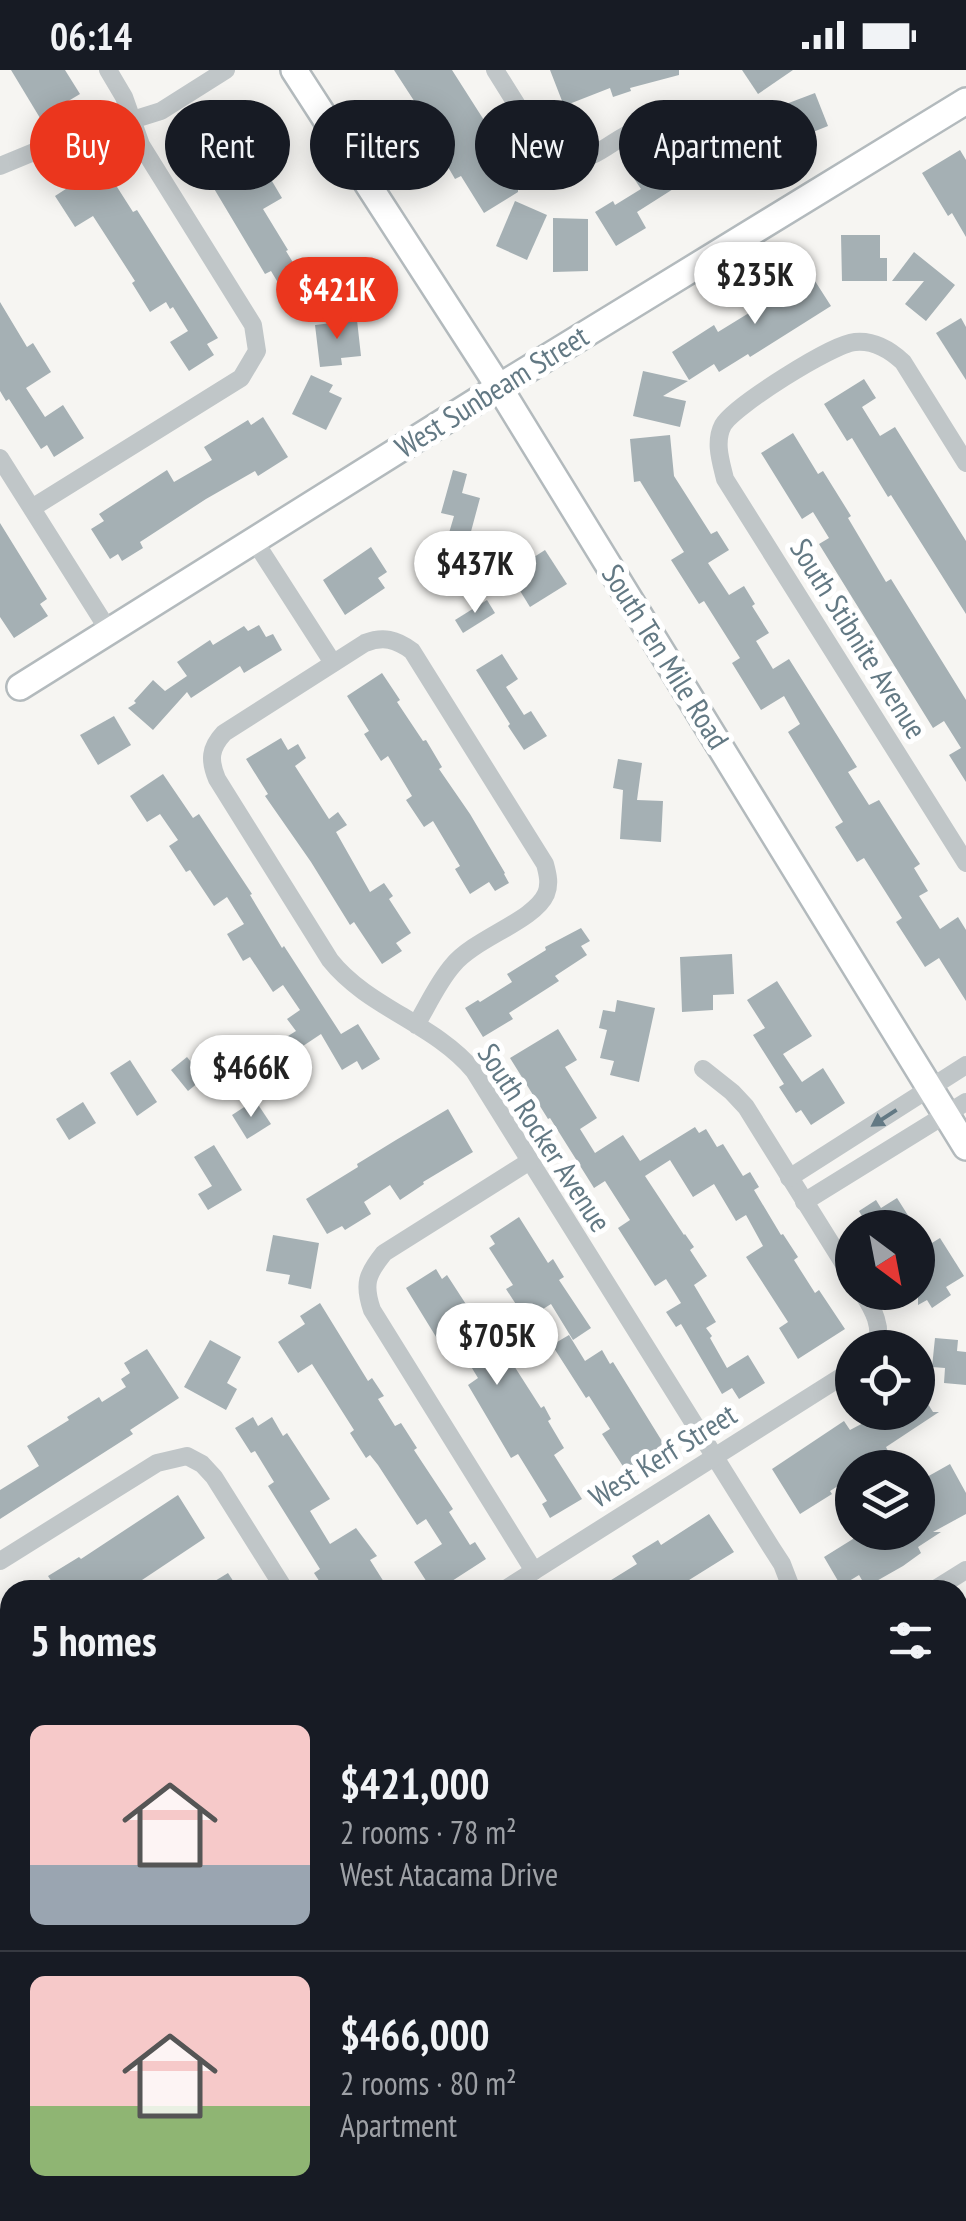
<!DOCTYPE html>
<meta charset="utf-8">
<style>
:root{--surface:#171b24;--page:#20242c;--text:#f1f3f6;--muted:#9ea1a6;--line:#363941;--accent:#eb361d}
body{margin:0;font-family:"PT Sans Narrow",sans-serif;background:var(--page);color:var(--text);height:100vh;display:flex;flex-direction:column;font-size:38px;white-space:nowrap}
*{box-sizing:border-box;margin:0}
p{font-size:32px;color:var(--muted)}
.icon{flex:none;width:55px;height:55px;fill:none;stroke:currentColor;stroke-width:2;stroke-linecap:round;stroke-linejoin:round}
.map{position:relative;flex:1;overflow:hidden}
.sheet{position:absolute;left:0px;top:1510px;width:968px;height:642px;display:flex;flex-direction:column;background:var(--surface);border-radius:30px 30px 0 0;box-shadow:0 5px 25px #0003}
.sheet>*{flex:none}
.top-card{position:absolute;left:30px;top:30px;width:908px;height:90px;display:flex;gap:20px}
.needle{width:65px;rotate:148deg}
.fabs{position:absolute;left:835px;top:1140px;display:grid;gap:20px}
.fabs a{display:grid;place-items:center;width:100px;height:100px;border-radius:50%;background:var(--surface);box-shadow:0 5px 25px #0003;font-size:50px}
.price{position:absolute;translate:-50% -85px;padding:0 22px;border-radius:35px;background:#fff;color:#222;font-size:32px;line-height:65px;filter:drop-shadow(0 2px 5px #0008)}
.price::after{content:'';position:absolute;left:50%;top:60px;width:30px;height:22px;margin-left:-15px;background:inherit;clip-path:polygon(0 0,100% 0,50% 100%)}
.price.on{background:var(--accent);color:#fff}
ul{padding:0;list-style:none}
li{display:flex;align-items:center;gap:30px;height:250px;padding:0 30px}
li+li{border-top:2px solid var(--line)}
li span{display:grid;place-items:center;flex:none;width:280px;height:200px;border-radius:15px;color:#555}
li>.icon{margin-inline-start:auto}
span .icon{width:120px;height:120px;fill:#fffc;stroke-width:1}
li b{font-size:42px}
h2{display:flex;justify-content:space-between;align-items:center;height:120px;padding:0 30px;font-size:42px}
.tag{padding:0 35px;border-radius:45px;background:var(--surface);box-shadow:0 5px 25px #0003;font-size:35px;line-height:90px}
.tag.on{background:var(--accent);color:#fff}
.status{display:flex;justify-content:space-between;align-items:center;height:70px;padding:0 50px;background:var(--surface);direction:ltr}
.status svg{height:28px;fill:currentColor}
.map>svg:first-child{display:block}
</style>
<div class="status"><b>06:14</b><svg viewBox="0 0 49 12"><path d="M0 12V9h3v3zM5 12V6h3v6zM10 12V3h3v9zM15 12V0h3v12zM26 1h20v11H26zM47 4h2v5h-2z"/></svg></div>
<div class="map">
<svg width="966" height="2151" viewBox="0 0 966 2151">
<rect width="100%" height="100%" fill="#f6f5f2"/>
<g fill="#a5b0b4">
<path d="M11,0H65L80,24L40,48Z"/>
<path d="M394,0H452L503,80L497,84L518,116V122L484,143L461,106L455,109L416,42L420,40Z"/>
<path d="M550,0H679V5L630,18L631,21L613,27L610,18L564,36Z"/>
<path d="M742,0H793L758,24Z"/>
<path d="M815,23L828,56L778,76L765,42Z"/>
<path d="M227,45L260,98L263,96L282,128L263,139L288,180L286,181L303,209L318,200L336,229L306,247L300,238L295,241L271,201L265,204L185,70Z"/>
<path d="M960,80L966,90V167L952,143L948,146L922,103Z"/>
<path d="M663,87L681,114L637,142L646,158L616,176L595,142L613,131L615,135L641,119L633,107Z"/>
<path d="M103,95L133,142L137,140L218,268L207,274L214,285L189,301L170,272L188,261L173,237L170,239L166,232L150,242L132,213L135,211L93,146L75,157L55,126Z"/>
<path d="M515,131L547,145L527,190L496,176Z"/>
<path d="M553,148L588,149V201L553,202Z"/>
<path d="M841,165H880V188H887V211H842Z"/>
<path d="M914,182L955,215L926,251L905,234L924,211H892Z"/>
<path d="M806,197L831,236L750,287L748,284L719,302L714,294L689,310L672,282L714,255L718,262L778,225L773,217Z"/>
<path d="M0,232L27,277L33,273L51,302L26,318L45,347L63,335L84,368L54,387L47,375L41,379L9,329L6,331L0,321Z"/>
<path d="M961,248L966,257V310L936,263Z"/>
<path d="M357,250L361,286L341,288L342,295L320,297L315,255Z"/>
<path d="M643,301L688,311L663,326L686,331L680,357L633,346Z"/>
<path d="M311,305L333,315L329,322L342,328L326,360L292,344Z"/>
<path d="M864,309L876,328L862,337L880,366L895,357L966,471V544L891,425L888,427L852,368L847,371L824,334Z"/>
<path d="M263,347L288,387L258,406L255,401L206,429L140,472L143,478L122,491L118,484L110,489L91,459L104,451L99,444L167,400L174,412L212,390L204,377L248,350L251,355Z"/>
<path d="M793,363L818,404L823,401L851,446L848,448L886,512L891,509L966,630V712L949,685L961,678L944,651L933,658L819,474L829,468L813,442L802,449L761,383Z"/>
<path d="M670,365L674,406L711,464L717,461L729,480L708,493L729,525L744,516L755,534L752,536L769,563L756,571L773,599L789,589L857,697L848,702L869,735L879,730L909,777L920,794L914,798L928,821L919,826L940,859L958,847L966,860V931L939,888L925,897L896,852L902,848L864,788L857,792L835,757L843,752L788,662L800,654L784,626L761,640L732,593L740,588L704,531L699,534L671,490L684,482L640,411L634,412L630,369Z"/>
<path d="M453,400L467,404L462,423L480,428L469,469L449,463L454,446L441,443Z"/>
<path d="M0,453L47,529L40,534L48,546L14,568L0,547Z"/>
<path d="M371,477L387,502L378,508L385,518L345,545L323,510Z"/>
<path d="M545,480L567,514L530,537L509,503Z"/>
<path d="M487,530L495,543L463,563L455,550Z"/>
<path d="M259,555L266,567L273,564L282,580L244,603L240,596L191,628L187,622L153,660L128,638L136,633L134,631L153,610L165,621L187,606L177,592L210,570L213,575L244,556L248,561Z"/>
<path d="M502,584L518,609L506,617L524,645L531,641L547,666L524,680L508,656L510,654L476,600Z"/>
<path d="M382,603L400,630L397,632L423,671L426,670L442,697L439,699L470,744L505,803L504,804L509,813L495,821L489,812L470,824L455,799L460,796L433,751L424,757L406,730L412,726L388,686L381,691L364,664L369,661L347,626Z"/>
<path d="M114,646L131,675L98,695L80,665Z"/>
<path d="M281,668L288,680L298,674L306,688L295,696L329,749L338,742L347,755L336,762L370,822L384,813L393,826L389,829L411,863L396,873L402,881L382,894L354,852L350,855L311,792L265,726L268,724L246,689Z"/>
<path d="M618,689L642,693L637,730L663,731L661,772L620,769L623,720L613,718Z"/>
<path d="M163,704L193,748L199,744L252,824L250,825L282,878L284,876L341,964L358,954L380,989L362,1000L357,991L342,1000L321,964L297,980L288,966L296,961L287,949L300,940L283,915L273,922L250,887L243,891L227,864L244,854L227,827L214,836L190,800L186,802L169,776L178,770L160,744L147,752L130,726Z"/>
<path d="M581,858L590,871L581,876L587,885L555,906L559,911L509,943L513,949L483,967L465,938L478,930L480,932L512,912L507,904L546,880L545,877Z"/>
<path d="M732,884L734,924L713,925V940L682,942L680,887Z"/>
<path d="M777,911L812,966L783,984L802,1012L823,998L845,1033L811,1055L801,1040L796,1043L779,1017L784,1014L753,965L765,958L747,930Z"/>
<path d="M617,930L655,938L639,1012L610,1005L614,991L600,988L607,960L599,958L603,940L615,942Z"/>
<path d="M558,959L577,990L565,997L597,1048L580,1059L595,1083L623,1065L640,1091L695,1057L699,1063L706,1059L717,1077L723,1074L743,1106L750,1102L759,1117L754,1120L781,1165L783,1164L798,1187L794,1190L815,1223L819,1220L845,1259L798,1289L779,1258L788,1252L746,1187L763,1176L746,1145L736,1151L714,1114L693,1127L670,1090L645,1106L684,1165L685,1164L694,1177L690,1180L707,1206L694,1215L716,1252L706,1258L712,1266L710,1268L727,1298L748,1285L765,1313L739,1329L732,1318L722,1324L681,1254L676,1257L666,1242L681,1233L666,1209L655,1216L618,1158L630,1150L605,1111L594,1118L550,1048L548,1049L510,988Z"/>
<path d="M187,987L204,1008L188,1021L171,1000Z"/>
<path d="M130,990L157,1032L137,1046L110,1003Z"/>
<path d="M255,1030L271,1054L247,1069L232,1045Z"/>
<path d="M83,1032L96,1053L69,1070L56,1049Z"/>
<path d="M448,1039L473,1082L423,1112L424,1114L400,1130L390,1115L364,1132L371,1144L345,1160L342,1156L327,1164L306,1129L358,1097L357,1094L396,1070Z"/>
<path d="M214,1075L242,1120L208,1140L198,1124L212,1116L194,1087Z"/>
<path d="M897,1128L916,1158H869L859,1141L876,1130L881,1138Z"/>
<path d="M519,1147L548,1193L553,1189L564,1207L559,1210L591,1258L573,1270L551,1234L502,1265L496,1257L519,1239L506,1219L513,1215L489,1178L495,1174L490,1166Z"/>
<path d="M918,1161L927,1176L940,1168L964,1206L946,1217L951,1225L932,1238L927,1230L918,1235Z"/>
<path d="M273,1165L319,1173L311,1219L288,1214L290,1205L266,1201Z"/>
<path d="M436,1199L442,1209L447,1205L471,1242L481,1236L489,1248L484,1251L508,1289L509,1288L541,1338L544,1336L551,1349L548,1351L564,1378L554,1385L582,1429L550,1448L542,1434L547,1431L518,1384L511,1388L468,1315L478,1308L461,1280L449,1288L406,1218Z"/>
<path d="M320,1233L368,1311L372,1308L384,1326L378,1329L395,1356L401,1353L417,1378L414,1380L453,1439L449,1442L470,1475L475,1472L486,1489L438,1520H432L414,1492L442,1474L426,1449L417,1455L378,1395L370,1385L366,1388L350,1363L354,1360L312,1294L298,1303L278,1272L305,1254L300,1246Z"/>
<path d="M569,1265L585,1291L602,1280L610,1294L613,1292L665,1376L626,1401L602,1364L610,1359L589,1326L586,1328L552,1275Z"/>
<path d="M935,1268L958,1270L957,1281L966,1282V1315L944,1313L945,1298L932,1297Z"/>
<path d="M210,1270L241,1287L227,1313L237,1319L226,1340L184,1317Z"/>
<path d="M147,1279L179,1328L130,1360L133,1364L0,1449V1420L39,1396L27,1376L69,1350L67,1347L99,1327L102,1332L126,1317L121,1309L130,1303L124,1293Z"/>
<path d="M918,1318L933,1342H939L886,1377L890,1385L869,1398H852V1407L830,1421L832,1424L800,1444L772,1399L844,1351L850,1360L884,1342H918Z"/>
<path d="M253,1347L258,1356L272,1347L283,1366L287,1363L330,1429L310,1441L330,1474L356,1458L377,1486L370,1490L389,1520H325L314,1503L320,1499L268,1416L274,1412L255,1381L251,1383L235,1358Z"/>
<path d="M950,1394L966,1423V1444L933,1462H941L918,1477L921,1483L903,1496L866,1517L859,1505L841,1516L824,1487L861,1464L867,1474L884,1462H918V1412Z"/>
<path d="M178,1425L205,1468L127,1520H57L48,1506L79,1487L81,1489Z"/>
<path d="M709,1444L734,1482L673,1520H595L637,1494L632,1486L658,1470L661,1475Z"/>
<path d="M228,1503L239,1520H200Z"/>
</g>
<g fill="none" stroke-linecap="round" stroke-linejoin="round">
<g stroke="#b3babd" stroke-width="30">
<g id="secondary">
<path d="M294,0L499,317L966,1077"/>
<path d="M20,617L499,317L966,31"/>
<path d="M0,1637L10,1653"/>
<path d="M317,2142L322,2151"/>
</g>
</g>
<g stroke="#c0c6c8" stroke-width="18">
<path d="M495,0L540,72C581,112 602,73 640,58C660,51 684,53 705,53"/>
<path d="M0,96L46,77L161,41L226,0"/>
<path d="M0,388L109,561"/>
<path d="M966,393L903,292C889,279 874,270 855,272C832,274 734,336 723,355C714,372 721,392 725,409L966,793"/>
<path d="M32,438L241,308L257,281L253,255L141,75L124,27L108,0"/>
<path d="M254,470L333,593"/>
<path d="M416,955C428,935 438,912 453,895C475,868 534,851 546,824C550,814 548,805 545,794L412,581C396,569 383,566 365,573L224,663C210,678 209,690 217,709L330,890C368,938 434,953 474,1001L771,1477L782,1494L792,1520"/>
<path d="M703,999L732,1022L746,1037L852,1207"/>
<path d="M530,1091L384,1183C367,1204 363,1214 372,1240L534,1501"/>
<path d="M789,1108L966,995"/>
<path d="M804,1132L966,1032"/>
<path d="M862,1222C873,1239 884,1258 875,1278"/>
<path d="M0,1491L157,1393L187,1386L202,1394L214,1407L285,1520"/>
<path d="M504,1520L852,1300"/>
<path d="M934,1520L966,1500"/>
<path d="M958,1855L966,1857"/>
<path d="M570,2142L575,2151"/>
<path d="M743,2151L757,2142"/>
</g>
<use href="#secondary" stroke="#fff" stroke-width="25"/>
</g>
<defs><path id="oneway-solid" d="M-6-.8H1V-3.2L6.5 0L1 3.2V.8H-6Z" transform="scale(2.5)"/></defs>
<use fill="#637984" href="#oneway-solid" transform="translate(884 1048) rotate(147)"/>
<g text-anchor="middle" stroke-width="10" stroke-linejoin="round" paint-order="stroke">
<g font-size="30" fill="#637984" stroke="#fff">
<text transform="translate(492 322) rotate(-32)" y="10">West Sunbeam Street</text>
<text transform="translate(858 569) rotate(58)" y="10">South Stibnite Avenue</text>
<text transform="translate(665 587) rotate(58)" y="10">South Ten Mile Road</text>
<text transform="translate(544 1068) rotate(57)" y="10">South Rocker Avenue</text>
<text transform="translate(663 1386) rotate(-32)" y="10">West Kerf Street</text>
</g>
</g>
</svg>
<div class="fabs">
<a><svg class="needle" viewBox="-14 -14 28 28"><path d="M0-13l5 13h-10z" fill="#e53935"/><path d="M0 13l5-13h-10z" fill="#9ea1a6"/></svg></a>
<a><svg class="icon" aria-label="locate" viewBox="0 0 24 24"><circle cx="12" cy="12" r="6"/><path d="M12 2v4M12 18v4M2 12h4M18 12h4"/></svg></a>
<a><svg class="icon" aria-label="layers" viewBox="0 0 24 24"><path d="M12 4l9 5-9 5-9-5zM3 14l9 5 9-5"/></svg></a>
</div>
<b class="price" style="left:755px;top:257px">$235K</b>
<b class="price on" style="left:337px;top:272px">$421K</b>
<b class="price" style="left:475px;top:546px">$437K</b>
<b class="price" style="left:251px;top:1050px">$466K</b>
<b class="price" style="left:497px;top:1318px">$705K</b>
<div class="top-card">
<a class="tag on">Buy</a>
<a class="tag">Rent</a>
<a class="tag">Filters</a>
<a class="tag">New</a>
<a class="tag">Apartment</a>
</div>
<section class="sheet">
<h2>5 homes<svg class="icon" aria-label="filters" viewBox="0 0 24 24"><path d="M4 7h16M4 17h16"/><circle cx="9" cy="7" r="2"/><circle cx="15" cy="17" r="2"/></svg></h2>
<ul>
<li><span style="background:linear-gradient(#f6c9c9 70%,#9aa5b1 0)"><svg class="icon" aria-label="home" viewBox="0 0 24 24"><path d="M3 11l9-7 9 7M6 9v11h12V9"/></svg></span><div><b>$421,000</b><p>2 rooms · 78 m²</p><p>West Atacama Drive</p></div></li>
<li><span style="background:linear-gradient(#f6c9c9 65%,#8fb573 0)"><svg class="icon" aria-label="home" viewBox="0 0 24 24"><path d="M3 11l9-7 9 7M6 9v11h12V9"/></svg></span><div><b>$466,000</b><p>2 rooms · 80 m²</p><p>Apartment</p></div></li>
</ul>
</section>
</div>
